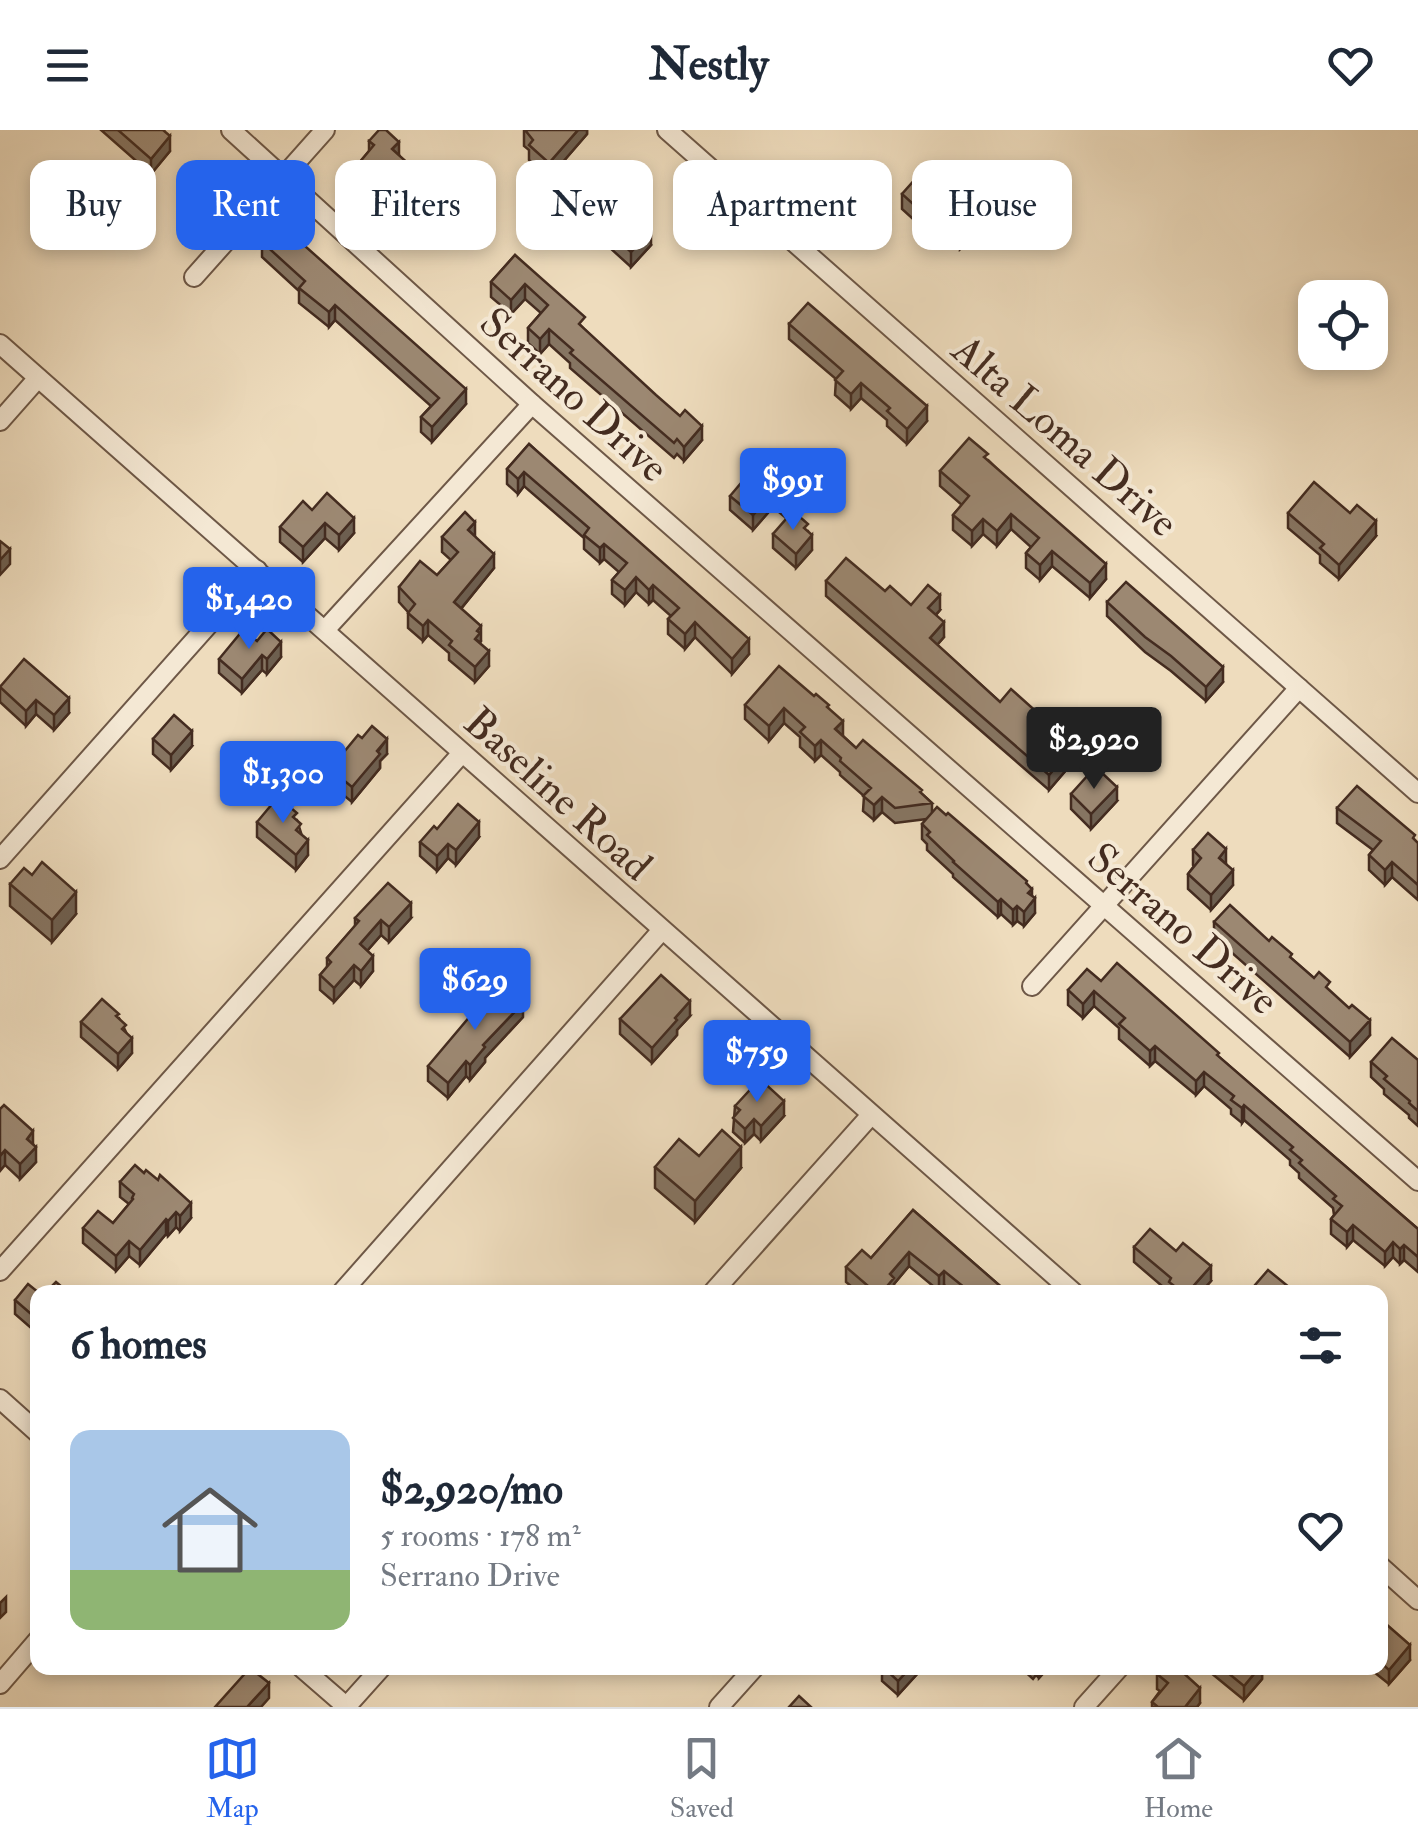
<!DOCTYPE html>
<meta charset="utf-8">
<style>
:root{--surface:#fff;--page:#f2f2f3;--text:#1f2937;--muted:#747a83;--line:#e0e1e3;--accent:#2563eb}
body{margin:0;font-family:"IM FELL Double Pica",serif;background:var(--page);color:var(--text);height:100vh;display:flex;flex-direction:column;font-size:38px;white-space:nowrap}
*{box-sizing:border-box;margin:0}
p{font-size:32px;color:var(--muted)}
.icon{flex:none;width:55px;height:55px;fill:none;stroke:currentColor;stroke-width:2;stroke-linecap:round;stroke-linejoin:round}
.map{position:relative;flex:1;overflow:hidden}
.side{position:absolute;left:30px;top:1155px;width:1358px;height:390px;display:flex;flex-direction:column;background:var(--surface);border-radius:20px;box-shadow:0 5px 15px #0003}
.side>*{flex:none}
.hud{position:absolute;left:30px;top:30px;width:1360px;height:90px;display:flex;gap:20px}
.controls{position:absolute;left:1298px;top:150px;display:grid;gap:20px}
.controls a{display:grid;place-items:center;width:90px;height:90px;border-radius:20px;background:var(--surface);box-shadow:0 5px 15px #0003;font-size:50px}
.price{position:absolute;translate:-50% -85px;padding:0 22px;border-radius:10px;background:var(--accent);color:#fff;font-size:32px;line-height:65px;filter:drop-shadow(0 2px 5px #0008)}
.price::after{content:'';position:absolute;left:50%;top:60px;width:30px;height:22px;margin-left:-15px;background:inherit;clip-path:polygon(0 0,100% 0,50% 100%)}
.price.current{background:#222;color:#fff}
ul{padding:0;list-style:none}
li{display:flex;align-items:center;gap:30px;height:250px;padding:0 40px}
li span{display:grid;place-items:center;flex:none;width:280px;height:200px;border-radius:20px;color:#555}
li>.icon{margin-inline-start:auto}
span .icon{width:120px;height:120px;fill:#fffc;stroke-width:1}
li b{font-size:42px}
h2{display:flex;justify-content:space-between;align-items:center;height:120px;padding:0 40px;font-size:42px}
.tag{padding:0 35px;border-radius:20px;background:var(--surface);box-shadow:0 5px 15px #0003;font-size:35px;line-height:90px}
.tag.current{background:var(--accent);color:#fff}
header{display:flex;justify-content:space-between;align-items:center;height:130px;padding:0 40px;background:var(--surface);font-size:45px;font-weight:700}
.tabs{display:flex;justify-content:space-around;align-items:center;height:140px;border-top:2px solid var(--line);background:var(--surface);font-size:28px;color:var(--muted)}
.tabs a{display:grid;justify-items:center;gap:5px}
.tabs .current{color:var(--accent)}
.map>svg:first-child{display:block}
</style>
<header><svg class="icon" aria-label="menu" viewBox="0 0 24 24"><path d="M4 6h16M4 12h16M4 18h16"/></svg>Nestly<svg class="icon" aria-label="heart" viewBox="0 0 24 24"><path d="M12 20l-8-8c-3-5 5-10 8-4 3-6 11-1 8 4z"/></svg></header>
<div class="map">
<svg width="1418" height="1577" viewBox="0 0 1418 1577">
<rect width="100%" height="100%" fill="#eedcbd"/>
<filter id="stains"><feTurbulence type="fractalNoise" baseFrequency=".002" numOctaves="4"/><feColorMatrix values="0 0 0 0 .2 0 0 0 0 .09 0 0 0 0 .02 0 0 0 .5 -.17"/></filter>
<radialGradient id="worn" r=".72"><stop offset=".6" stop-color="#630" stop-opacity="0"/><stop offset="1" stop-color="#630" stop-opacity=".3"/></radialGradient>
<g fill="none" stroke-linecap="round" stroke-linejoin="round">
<g stroke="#6e5847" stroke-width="22">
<g id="street">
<path d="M231,0L532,274L1418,1051"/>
<path d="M667,0L1418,663"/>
<path d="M194,147L325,0"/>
<path d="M0,214L1073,1162"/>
<path d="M0,291L38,248"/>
<path d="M325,500L532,274"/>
<path d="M0,729L257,440"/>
<path d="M1032,856L1299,558"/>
<path d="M0,1141L462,623"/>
<path d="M342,1162L662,800"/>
<path d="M713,1162L871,985"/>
<path d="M0,1269L38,1303"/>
<path d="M1380,1436L1418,1470"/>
<path d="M302,1538L347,1577"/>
<path d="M0,1554L38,1510"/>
<path d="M346,1577L381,1538"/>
<path d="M719,1577L754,1538"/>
<path d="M1084,1577L1119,1538"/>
</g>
</g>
<use href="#street" stroke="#f4e8d4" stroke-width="18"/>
</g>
<g fill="#867562" stroke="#442c20" stroke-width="2.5">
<path d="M101,0H164L170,21L151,44Z"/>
<path d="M587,0V4L549,48L529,30V20L524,16V1Z"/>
<path d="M369,11L399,25L411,51L390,75L359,48V33L369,21Z"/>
<path d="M936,62L982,95L960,119L930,91L923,98L902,79V64Z"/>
<path d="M586,82L651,115L631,137L586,96Z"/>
<path d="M262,112L466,274L432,312L421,302V287L431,276L335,190L329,197L299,173V161L262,127Z"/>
<path d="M515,125L585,200L702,310L684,331L677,324L674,328L570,238V233L549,214L540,224L528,213V198L541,183L525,169L511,184L491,167V152Z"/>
<path d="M789,194L927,291L907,314L887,296V290L861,268L851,279L835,265L836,249L789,209Z"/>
<path d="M529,314L749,524L732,544L695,507L685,519L668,504V489L671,486L653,470L649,474L636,462L625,475L612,464V450L619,442L604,429L600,433L584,419V408L524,356L518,364L507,354V339Z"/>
<path d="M988,330L1106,449L1090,468L1052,436L1040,450L1026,438V423L1031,417L1011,399L997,416L983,404L972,416L953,400V385L962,375L940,356V341Z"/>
<path d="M773,358L802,369L786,388L773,377L753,400L730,380V366Z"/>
<path d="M312,380L354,403L339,420L325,408L303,432L280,412V397Z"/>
<path d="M1288,383L1376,406L1339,449L1320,433V425L1288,398Z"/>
<path d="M808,401L812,420L796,438L773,418V404Z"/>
<path d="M442,407H475L494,438L461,479L481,511L480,513L489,536L475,552L449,530V523L428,505L423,511L408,498V482L399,472V457L437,445L451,430L442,422Z"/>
<path d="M826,451L885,461L911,475L940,480L936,485L944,507L937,515L1000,572L1038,599L1067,639L1049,660L826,466Z"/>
<path d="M1107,472L1223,552L1206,571L1171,541L1145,522L1107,486Z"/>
<path d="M257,511L281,527L267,544L262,540L242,563L219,543V529Z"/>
<path d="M0,556L69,583L54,600L36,584L26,596L0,572Z"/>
<path d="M745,575L829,579L843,606L856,618L922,664L932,673V682L1027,754L1032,766L1035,783L1024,796L1017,791L1013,795L1001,784L998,787L953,747V744L927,720V714L922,709V694L927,689L895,693L882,682L874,690L863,681L864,666L840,645V642L821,625L815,631L800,617V607L784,593L769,611L745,589Z"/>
<path d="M362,608L387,624L380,631V638L352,672L330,654V639Z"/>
<path d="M153,609L192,616L171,640L153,624Z"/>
<path d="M1071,664L1117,671L1091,699L1071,679Z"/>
<path d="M1337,678L1418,713V770L1392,747L1385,755L1369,740V725L1373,720L1337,693Z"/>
<path d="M297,690L308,725L296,740L257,707V692Z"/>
<path d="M437,699L479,707L456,735L448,728L437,741L420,726V712Z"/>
<path d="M1193,720L1226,734L1233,755L1211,780L1188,759V744L1194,736L1193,735Z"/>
<path d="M10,754L76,784L52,812L10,776Z"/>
<path d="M355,788H411L389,812L381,805L367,821L373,841L361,856L354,850L334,872L320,860V845L327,837V828L355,796Z"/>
<path d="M1214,792L1292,829L1330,862L1370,905L1350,927L1214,807Z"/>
<path d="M1101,851L1219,927L1418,1099V1142L1404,1130L1400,1134L1393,1127L1385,1136L1353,1110L1347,1117L1331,1104V1089L1334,1085L1333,1078L1299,1048V1043L1290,1035V1030L1244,990L1242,993L1231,984V979L1204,956L1196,965L1155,931L1150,936L1119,909V898L1094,876L1083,888L1068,875V860Z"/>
<path d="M690,886L677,900V905L652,933L620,904V889Z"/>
<path d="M523,887L485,928V932L470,950L466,946L448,968L428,951V936Z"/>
<path d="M119,888L126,902L132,923L118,939L81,907V892Z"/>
<path d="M1418,930V996L1409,988V985L1384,964V959L1371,947V932Z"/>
<path d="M735,976L784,986L761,1011L754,1004L745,1013L733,1002Z"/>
<path d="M0,979L33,1014L36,1032L20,1049L5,1035Z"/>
<path d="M699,1026L741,1038L695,1092L655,1058V1037Z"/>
<path d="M120,1052L191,1088L180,1101L176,1097L168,1106L166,1104L140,1135L129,1126L116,1141L83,1113V1098L113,1093L129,1074L120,1067Z"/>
<path d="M913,1080L1007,1162H953L944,1155L939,1161L909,1136L894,1154V1162H858L846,1152V1137L871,1128Z"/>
<path d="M1134,1117L1211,1151L1201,1162H1169L1134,1132Z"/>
<path d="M38,1162V1204L15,1184V1170Z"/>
<path d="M1380,1501L1410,1530L1389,1554L1369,1538H1380Z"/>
<path d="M882,1538H918V1543L898,1565L882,1551Z"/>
<path d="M1021,1538H1048L1039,1548L1036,1545L1033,1549Z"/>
<path d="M1205,1538H1262V1549L1244,1570Z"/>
<path d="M1157,1544L1200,1573L1197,1577H1152V1572L1160,1561L1157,1559Z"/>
</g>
<g fill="#6d5f50" stroke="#442c20" stroke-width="2.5">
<path d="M578,0H587V4L549,48V33Z"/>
<path d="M170,6V21L151,44V29Z"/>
<path d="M399,12V26L392,19Z"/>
<path d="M411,36V51L390,75V60Z"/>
<path d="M930,76V91L923,98V83Z"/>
<path d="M982,80V95L960,119V104Z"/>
<path d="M651,100V115L631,137V122Z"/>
<path d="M525,154V169L511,184V170Z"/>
<path d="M335,175V190L329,197V182Z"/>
<path d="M549,199V214L540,224V209Z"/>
<path d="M861,253V268L851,279V264Z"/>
<path d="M466,259V274L432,312V297Z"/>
<path d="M927,276V291L907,314V299Z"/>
<path d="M702,296V310L684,331V317Z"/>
<path d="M524,342V356L518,364V349Z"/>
<path d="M802,355V369L786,388V373Z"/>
<path d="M773,362V377L753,400V385Z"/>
<path d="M1011,384V399L997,416V401Z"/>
<path d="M354,388V403L339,420V405Z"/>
<path d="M983,389V404L972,416V401Z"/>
<path d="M1376,391V406L1339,449V435Z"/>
<path d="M475,392V407L468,400Z"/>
<path d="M325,393V408L303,432V417Z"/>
<path d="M812,405V420L796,438V424Z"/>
<path d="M604,414V429L600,433V418Z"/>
<path d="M10,419V434L0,445V430Z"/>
<path d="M1052,421V436L1040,450V435Z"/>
<path d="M494,424V438L454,487V472Z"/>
<path d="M1106,434V449L1090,468V453Z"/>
<path d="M636,447V462L625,475V460Z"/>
<path d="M653,455V470L649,474V460Z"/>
<path d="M940,465V480L928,493V478Z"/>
<path d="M428,490V505L423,511V496Z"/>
<path d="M695,492V507L685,519V504Z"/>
<path d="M944,492V507L930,523V508Z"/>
<path d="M481,496V511L480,512L475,509L477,501Z"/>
<path d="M749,509V524L732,544V529Z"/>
<path d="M281,512V527L267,544V529Z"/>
<path d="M489,521V536L475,552V537Z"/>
<path d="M262,525V540L242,563V549Z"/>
<path d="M1223,537V552L1206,571V557Z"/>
<path d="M69,568V583L54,600V585Z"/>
<path d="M36,570V584L26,596V581Z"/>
<path d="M784,578V593L769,611V596Z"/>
<path d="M1039,584V599L1031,592Z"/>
<path d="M843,591V606L835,599Z"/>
<path d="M192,601V616L171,640V625Z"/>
<path d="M387,609V624L380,631V638L352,672V657Z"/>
<path d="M821,610V625L815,631V616Z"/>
<path d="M1067,624V639L1049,660V645Z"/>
<path d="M1117,657V671L1091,699V684Z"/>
<path d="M882,667V682L874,690V675Z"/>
<path d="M479,692V707L456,735V720Z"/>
<path d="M308,710V725L296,740V725Z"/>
<path d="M448,714V728L437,741V726Z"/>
<path d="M1226,719V734L1219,728Z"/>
<path d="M1392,732V747L1385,755V740Z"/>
<path d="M1233,740V755L1211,780V765Z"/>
<path d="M1032,759V772L1035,768V783L1024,796V782L1028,763Z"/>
<path d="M76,762V784L52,812V790Z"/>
<path d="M1001,769V784L998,787V772Z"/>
<path d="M411,773V788L389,812V797Z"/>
<path d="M1017,776V791L1013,795V780Z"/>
<path d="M381,790V805L360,829V814Z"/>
<path d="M373,826V841L361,856V841Z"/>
<path d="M354,835V850L334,872V858Z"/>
<path d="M1094,861V876L1083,888V874Z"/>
<path d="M690,871V886L677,900V905L652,933V918L675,888Z"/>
<path d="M523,873V887L485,928V932L470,950V935L483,915Z"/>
<path d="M1370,890V905L1350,927V912Z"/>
<path d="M132,908V923L118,939V924Z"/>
<path d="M1155,916V931L1150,936V921Z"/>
<path d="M466,931V946L448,968V953Z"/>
<path d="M1204,942V956L1196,965V951Z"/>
<path d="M784,971V986L761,1011V996Z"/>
<path d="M1244,975V990L1242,993V978Z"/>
<path d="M754,989V1004L745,1013V999Z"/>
<path d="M33,1001V1016L27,1009Z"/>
<path d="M36,1017V1032L20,1049V1034Z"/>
<path d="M741,1017V1038L695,1092V1071Z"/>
<path d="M5,1020V1035L0,1041V1026Z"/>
<path d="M191,1073V1088L180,1101V1086Z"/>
<path d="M176,1082V1097L168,1106V1091Z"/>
<path d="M166,1089V1104L140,1135V1120Z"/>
<path d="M1353,1095V1110L1347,1117V1102Z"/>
<path d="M129,1111V1126L116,1141V1126Z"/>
<path d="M1393,1112V1127L1385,1136V1122Z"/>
<path d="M1404,1115V1130L1400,1134V1119Z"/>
<path d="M909,1122V1136L894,1154V1162H882L890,1144Z"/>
<path d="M1211,1136V1151L1201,1162H1188Z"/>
<path d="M944,1141V1155L939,1161V1146Z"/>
<path d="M6,1467V1482L0,1488V1473Z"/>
<path d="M1410,1515V1530L1389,1554V1540Z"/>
<path d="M910,1538H918V1543L898,1565V1551Z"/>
<path d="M1039,1538H1048L1039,1548Z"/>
<path d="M1259,1538H1262V1549L1244,1570V1556Z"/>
<path d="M269,1553V1568L261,1577H247Z"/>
<path d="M1200,1558V1573L1197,1577H1185Z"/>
</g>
<g fill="#9c8872" stroke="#442c20" stroke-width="2.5">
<path d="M118,0H163L170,6L151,29Z"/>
<path d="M379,0H386L399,12L392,19L411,36L390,60L359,33L374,15L369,11Z"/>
<path d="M525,0H578L549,33L529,15L533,10Z"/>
<path d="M918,46L936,62L947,49L982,80L960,104L930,76L923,83L902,64Z"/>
<path d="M605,60L651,100L631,122L586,82Z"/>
<path d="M279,93L466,259L432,297L421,287L439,268L335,175L329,182L299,158L305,151L262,112Z"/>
<path d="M515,125L585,187L579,194L656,265L680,286L685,280L702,296L684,317L677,309L674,313L570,223L573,220L549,199L540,209L528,198L548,175L525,154L511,170L491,152Z"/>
<path d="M808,173L927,276L907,299L887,281L890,278L861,253L851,264L835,250L843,241L789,194Z"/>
<path d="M969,308L988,324L984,327L1106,434L1090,453L1052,421L1040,435L1026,423L1039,408L1011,384L997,401L983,389L972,401L953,385L969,366L940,341Z"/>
<path d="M529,314L749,509L732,529L695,492L685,504L668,489L679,478L653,455L649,460L636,447L625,460L612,450L627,433L604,414L600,418L584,405L589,398L524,342L518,349L507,339Z"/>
<path d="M752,340L773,358L787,342L802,355L786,373L773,362L753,385L730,366Z"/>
<path d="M1314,352L1350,383L1357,375L1376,391L1339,435L1320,418L1324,414L1288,383Z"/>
<path d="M327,363L354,388L339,405L325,393L303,417L280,397L303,371L312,380Z"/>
<path d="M793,381L808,394L804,398L812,405L796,424L773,404Z"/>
<path d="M465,382L475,392L468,400L494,424L454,472L481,496L477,501L480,503L475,509L489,521L475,537L449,515L452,511L428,490L423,496L408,483L415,474L399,457L420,431L437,445L458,422L442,407Z"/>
<path d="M0,411L10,419L0,430Z"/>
<path d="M846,428L885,461L890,456L911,475L928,455L940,465L928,478L944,492L930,508L1000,572L1011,559L1039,584L1031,592L1067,624L1049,645L826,451Z"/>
<path d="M1126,452L1223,537L1206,557L1171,526L1145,507L1107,472Z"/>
<path d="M267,499L281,512L267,529L262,525L242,549L219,529L243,500L257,511Z"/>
<path d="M24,529L69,568L54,585L36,570L26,581L0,557Z"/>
<path d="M779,536L814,566L816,564L829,575L827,577L843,591L835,599L856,618L863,610L922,660L920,662L932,673L895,678L882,667L874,675L863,666L871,658L840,631L841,628L821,610L815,616L800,602L805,597L784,578L769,596L745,575Z"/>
<path d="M174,585L192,601L171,625L153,609Z"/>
<path d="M372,596L387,609L377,621L380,624L352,657L330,639L358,605L362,608Z"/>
<path d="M1102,643L1117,657L1091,684L1071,664L1089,644L1095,650Z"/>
<path d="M1357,656L1415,705L1413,708L1418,713V755L1392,732L1385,740L1369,725L1381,711L1337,678Z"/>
<path d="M278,667L297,683L293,687L301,694L296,700L308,710L296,725L257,692Z"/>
<path d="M458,674L479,692L456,720L448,714L437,726L420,712L434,696L437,699Z"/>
<path d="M937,677L946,685L948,683L1027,751L1026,753L1032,759L1028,763L1035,768L1024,782L1017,776L1013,780L1001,769L998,772L953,732L954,731L927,705L930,702L922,694Z"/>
<path d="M1208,703L1226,719L1219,728L1233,740L1211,765L1188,744L1201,728L1193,720Z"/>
<path d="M42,732L76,762L52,790L10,754L24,738L32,745Z"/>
<path d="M388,753L411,773L389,797L381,790L360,814L373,826L361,841L354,835L334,858L320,845L331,832L327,828L359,791L355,788Z"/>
<path d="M1230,775L1269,811L1272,807L1292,824L1290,827L1314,848L1319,842L1330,852L1326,857L1349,878L1352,875L1370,890L1350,912L1214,792Z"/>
<path d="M1117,833L1219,923L1217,925L1418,1099V1127L1404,1115L1400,1119L1393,1112L1385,1122L1353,1095L1347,1102L1331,1089L1342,1076L1333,1069L1336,1066L1299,1033L1302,1030L1290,1020L1293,1017L1244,975L1242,978L1231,970L1234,966L1204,942L1196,951L1155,916L1150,921L1119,894L1125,888L1094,861L1083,874L1068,860L1087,839L1101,851Z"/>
<path d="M661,845L690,871L675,888L677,890L652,918L620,889Z"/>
<path d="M508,858L523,873L483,915L485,917L470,935L466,931L448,953L428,936L493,859L501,865Z"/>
<path d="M102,869L119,884L116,886L126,895L122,899L132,908L118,924L81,892Z"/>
<path d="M1392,908L1418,930V981L1409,973L1410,971L1384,949L1387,946L1371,932Z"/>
<path d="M760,949L784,971L761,996L754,989L745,999L733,988L740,980L735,976Z"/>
<path d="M4,975L33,1001L27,1009L36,1017L20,1034L5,1020L0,1026V979Z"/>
<path d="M722,1000L741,1017L695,1071L655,1037L679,1009L699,1026Z"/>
<path d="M135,1035L144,1043L146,1040L158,1050L160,1045L191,1073L180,1086L176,1082L168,1091L166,1089L140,1120L129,1111L116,1126L83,1098L98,1081L113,1093L133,1069L132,1068L134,1064L120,1052Z"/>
<path d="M913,1080L1007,1162H970L944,1141L939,1146L909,1122L890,1144L894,1148L882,1162H875L846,1137L862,1120L871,1128Z"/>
<path d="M1150,1099L1176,1121L1183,1113L1211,1136L1188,1162H1182L1169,1152L1171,1148L1134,1117Z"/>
<path d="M1268,1140L1295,1162H1249Z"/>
<path d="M56,1152L68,1162H46Z"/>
<path d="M28,1154L38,1162V1190L15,1170Z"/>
<path d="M1386,1494L1410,1515L1389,1540L1380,1532V1501Z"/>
<path d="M250,1538L269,1553L247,1577H215Z"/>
<path d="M884,1538H910L898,1551Z"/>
<path d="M1162,1538H1178L1200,1558L1185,1577H1158L1152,1572L1168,1553L1157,1544Z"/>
<path d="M1222,1538H1259L1244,1556Z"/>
<path d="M799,1566L811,1577H789Z"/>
</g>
<g text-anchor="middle" stroke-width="8" stroke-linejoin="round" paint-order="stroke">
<g font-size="42" fill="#442c20" stroke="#f4e8d4">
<text transform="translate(575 264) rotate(42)" y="15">Serrano Drive</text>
<text transform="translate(1066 305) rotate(41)" y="15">Alta Loma Drive</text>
<text transform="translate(559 663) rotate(42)" y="15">Baseline Road</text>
<text transform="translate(1184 798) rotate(41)" y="15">Serrano Drive</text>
</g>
</g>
<rect width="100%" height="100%" filter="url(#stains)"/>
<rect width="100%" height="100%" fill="url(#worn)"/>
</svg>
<div class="controls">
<a><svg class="icon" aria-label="locate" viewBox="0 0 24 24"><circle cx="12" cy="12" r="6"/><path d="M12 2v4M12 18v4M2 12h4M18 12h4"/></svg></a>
</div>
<b class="price" style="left:793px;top:403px">$991</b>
<b class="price" style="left:249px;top:522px">$1,420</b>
<b class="price current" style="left:1094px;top:662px">$2,920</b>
<b class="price" style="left:283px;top:696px">$1,300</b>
<b class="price" style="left:475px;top:903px">$629</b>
<b class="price" style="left:757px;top:975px">$759</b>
<div class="hud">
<a class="tag">Buy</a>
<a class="tag current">Rent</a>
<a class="tag">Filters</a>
<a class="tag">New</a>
<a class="tag">Apartment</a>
<a class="tag">House</a>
</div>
<section class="side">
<h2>6 homes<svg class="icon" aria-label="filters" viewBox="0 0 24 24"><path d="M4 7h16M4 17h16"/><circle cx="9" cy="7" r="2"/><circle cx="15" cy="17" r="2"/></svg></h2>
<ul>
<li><span style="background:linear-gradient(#a9c7e8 70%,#8fb573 0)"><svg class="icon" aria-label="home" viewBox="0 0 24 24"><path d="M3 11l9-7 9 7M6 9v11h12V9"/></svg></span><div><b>$2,920/mo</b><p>5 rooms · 178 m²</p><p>Serrano Drive</p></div><svg class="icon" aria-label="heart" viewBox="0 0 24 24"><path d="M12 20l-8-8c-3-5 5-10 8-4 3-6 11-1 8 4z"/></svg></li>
</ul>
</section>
</div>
<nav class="tabs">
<a class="current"><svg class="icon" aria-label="map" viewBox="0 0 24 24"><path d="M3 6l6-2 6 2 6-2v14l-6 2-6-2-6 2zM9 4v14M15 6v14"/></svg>Map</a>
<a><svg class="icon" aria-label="saved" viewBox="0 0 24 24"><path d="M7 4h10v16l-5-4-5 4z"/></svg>Saved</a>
<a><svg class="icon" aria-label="home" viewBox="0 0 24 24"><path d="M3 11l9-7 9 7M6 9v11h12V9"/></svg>Home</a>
</nav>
